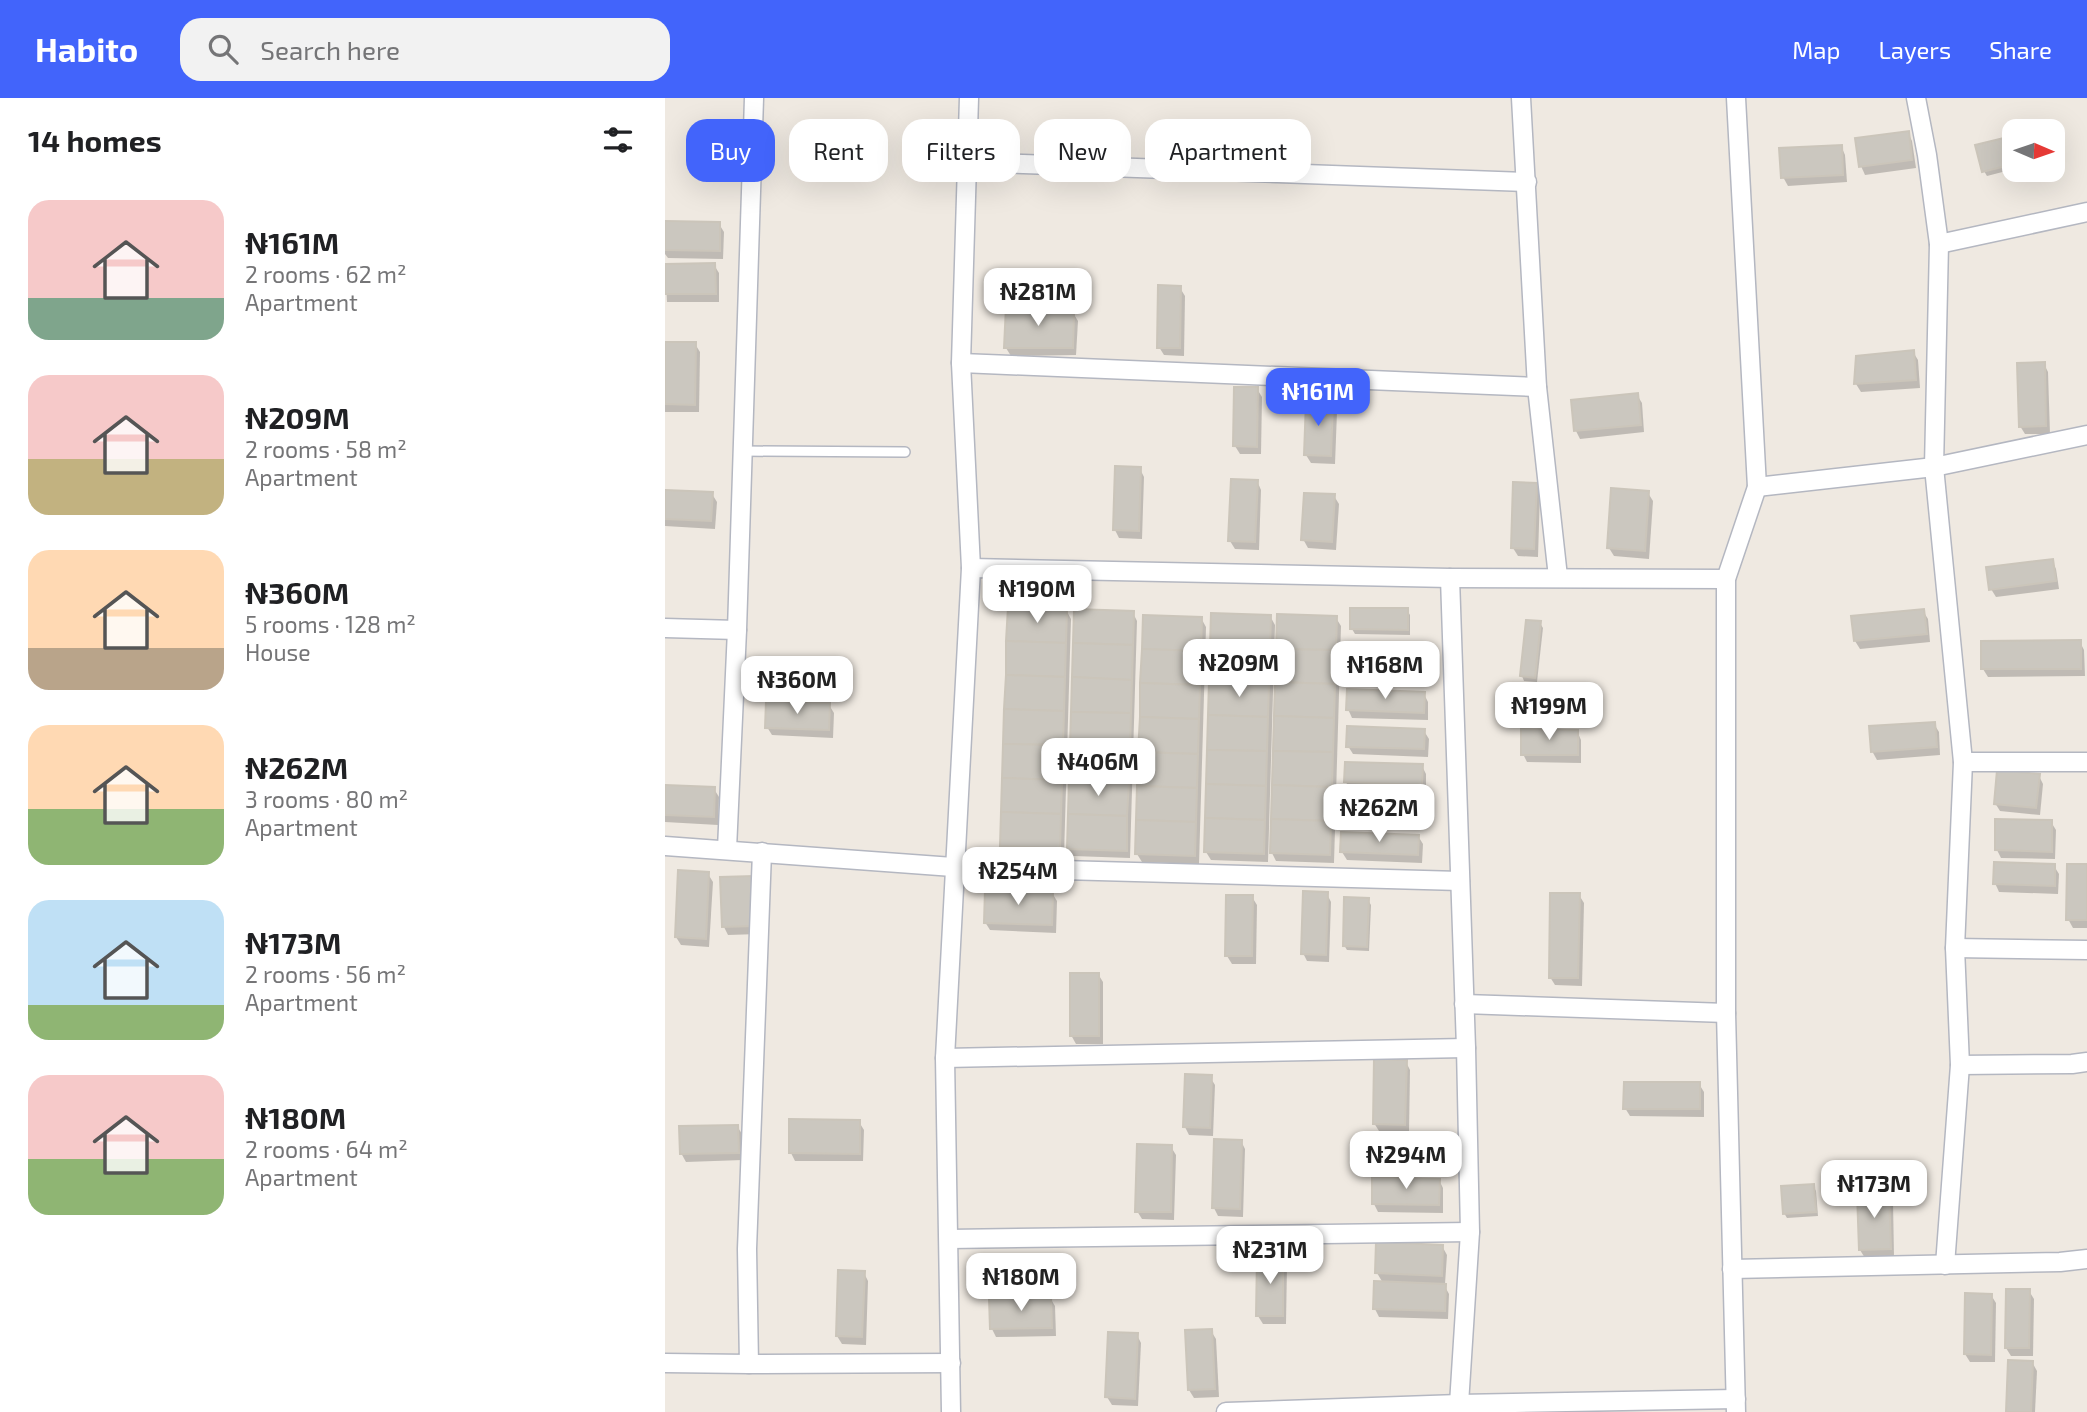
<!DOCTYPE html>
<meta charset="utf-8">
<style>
:root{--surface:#fff;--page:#f2f2f2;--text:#202124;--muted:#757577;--accent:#4264fb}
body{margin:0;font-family:"Exo 2",sans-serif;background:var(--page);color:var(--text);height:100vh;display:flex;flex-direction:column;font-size:26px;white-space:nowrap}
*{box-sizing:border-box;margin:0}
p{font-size:23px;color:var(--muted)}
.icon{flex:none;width:38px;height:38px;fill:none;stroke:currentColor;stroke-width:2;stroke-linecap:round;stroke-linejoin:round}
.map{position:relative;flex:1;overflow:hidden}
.sheet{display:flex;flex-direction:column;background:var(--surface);width:665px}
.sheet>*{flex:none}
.guide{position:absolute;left:21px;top:21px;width:665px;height:63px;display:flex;gap:14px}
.needle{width:46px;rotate:92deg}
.tools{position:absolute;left:1337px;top:21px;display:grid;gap:14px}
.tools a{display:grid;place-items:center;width:63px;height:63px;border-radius:14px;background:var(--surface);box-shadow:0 7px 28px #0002;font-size:35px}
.price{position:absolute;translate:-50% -60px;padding:0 16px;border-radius:14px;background:#fff;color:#222;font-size:23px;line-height:46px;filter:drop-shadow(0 2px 4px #0008)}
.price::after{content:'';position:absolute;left:50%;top:42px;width:21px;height:16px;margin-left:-10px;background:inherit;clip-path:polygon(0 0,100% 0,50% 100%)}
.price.on{background:var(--accent);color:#fff}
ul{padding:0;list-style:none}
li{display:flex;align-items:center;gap:21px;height:175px;padding:0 28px}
li span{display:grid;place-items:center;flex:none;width:196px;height:140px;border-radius:21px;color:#555}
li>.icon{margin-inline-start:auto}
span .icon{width:84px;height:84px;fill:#fffc;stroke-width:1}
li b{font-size:30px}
h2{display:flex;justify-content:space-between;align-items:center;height:84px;padding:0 28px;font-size:30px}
.pill{padding:0 24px;border-radius:21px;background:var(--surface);box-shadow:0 7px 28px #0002;font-size:24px;line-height:63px}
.pill.on{background:var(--accent);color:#fff}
header{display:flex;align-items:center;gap:42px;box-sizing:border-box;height:98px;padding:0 35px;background:var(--accent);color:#fff}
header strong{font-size:33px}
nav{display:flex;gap:38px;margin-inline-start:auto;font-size:24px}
.search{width:490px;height:63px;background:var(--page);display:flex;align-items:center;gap:18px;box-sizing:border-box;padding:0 24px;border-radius:21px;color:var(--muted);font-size:26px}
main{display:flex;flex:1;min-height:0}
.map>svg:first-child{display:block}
</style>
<header>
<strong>Habito</strong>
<div class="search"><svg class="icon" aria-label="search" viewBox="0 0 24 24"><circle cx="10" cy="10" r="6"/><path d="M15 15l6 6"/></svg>Search here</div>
<nav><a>Map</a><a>Layers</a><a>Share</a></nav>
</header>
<main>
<section class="sheet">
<h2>14 homes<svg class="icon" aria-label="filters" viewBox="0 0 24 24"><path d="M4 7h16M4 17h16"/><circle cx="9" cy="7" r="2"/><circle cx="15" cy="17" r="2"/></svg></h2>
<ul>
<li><span style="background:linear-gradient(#f6c9c9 70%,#7fa58c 0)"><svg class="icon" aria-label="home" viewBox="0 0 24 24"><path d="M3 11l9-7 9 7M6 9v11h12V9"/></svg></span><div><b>₦161M</b><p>2 rooms · 62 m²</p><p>Apartment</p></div></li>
<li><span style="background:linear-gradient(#f6c9c9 60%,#c2b280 0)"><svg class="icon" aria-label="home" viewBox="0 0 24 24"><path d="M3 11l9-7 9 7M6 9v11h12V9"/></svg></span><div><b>₦209M</b><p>2 rooms · 58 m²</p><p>Apartment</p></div></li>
<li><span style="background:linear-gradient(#ffd9b3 70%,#b9a48a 0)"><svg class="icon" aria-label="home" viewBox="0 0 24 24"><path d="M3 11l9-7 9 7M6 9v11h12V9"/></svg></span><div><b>₦360M</b><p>5 rooms · 128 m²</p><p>House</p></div></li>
<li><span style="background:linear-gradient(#ffd9b3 60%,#8fb573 0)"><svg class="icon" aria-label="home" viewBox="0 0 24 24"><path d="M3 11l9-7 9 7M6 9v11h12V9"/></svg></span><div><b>₦262M</b><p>3 rooms · 80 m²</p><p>Apartment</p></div></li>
<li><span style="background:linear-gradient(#bfe0f5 75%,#8fb573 0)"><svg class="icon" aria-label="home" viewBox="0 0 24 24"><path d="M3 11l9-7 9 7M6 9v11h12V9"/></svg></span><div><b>₦173M</b><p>2 rooms · 56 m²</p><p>Apartment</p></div></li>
<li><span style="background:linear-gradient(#f6c9c9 60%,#8fb573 0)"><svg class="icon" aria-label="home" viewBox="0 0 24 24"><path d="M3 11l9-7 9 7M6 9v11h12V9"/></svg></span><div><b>₦180M</b><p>2 rooms · 64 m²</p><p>Apartment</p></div></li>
</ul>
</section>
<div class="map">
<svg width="1422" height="1314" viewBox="0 0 1422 1314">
<rect width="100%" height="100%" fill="#efe9e1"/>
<g fill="#0003">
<path d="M1243,35L1247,43L1251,70L1200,77L1196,68Z"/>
<path d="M1342,41L1349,62V71L1322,78L1319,73Z"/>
<path d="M1176,48L1180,57L1182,84L1123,88L1118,79Z"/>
<path d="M0,125L54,126L59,134L58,161L3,160L0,156Z"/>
<path d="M0,167H49L54,175V204H2Z"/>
<path d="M515,190L520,198L519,258L499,257L494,249Z"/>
<path d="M408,215L413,223L411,257L346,258L341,250Z"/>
<path d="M0,245L30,246L35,254L34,314H0Z"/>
<path d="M1248,254L1253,262L1255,290L1196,294L1191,286L1193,259Z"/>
<path d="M1379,266L1383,274L1385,336H1360L1355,328Z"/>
<path d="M592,291L597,299L596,356H575L570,348Z"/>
<path d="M972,297L977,305L979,334L915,341L911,333Z"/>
<path d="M667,306L672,314L670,366L646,365L641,357Z"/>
<path d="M475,371L479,379L477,441L454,440L450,432Z"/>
<path d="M592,383L596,392L594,452L570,451L565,443Z"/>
<path d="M871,386L875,394L873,459L853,458L848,450Z"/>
<path d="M0,393L47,396L52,404L50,431L0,428Z"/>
<path d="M983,395L988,403L984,461L949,458L944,450Z"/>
<path d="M669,398L674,406L671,452L643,450L638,441Z"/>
<path d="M1387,463L1391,471L1394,491L1331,499L1326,491Z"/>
<path d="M401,512L406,521L399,758L342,756L337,748Z"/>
<path d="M742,512L745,517V537L690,536L687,531Z"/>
<path d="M1258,513L1263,521L1265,544L1195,551L1190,543Z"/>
<path d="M468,515L472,523L465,760L408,758L403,750Z"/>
<path d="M605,518L610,527L603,764L546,762L541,754Z"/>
<path d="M536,520L541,529L534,766L477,764L472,756Z"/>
<path d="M671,520L676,528L669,765L611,763L607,755Z"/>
<path d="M875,525L878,530L872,584L859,583L857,578Z"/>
<path d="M1415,544L1419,552L1420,578L1323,579L1318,571Z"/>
<path d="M745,558L750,566L749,585L691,583L686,575Z"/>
<path d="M759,596L763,604V622L687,620L683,611Z"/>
<path d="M164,607L169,615L168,640L107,637L102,629Z"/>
<path d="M1269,626L1274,634L1275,657L1212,662L1207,653Z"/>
<path d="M759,633L764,641L763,659L688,656L683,648Z"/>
<path d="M912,633L916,642V665L862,664L858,656Z"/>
<path d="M757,668L761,676V694L685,692L681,684Z"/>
<path d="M1374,678L1378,686L1375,717L1335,713L1330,705Z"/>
<path d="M0,688L49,691L54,699L53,727L0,724Z"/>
<path d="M754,703L759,711L758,729L682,727L678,719Z"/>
<path d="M1386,724L1391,732L1390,761L1336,760L1332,752Z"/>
<path d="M753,738L758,746L757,765L682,762L677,754Z"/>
<path d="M1389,768L1394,776L1393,796L1334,794L1330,785Z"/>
<path d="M1404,768H1422V830H1408L1403,821Z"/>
<path d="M43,776L48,784L44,849L16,847L11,839Z"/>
<path d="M92,788L94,836L63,837L59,829Z"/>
<path d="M387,795L392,803L391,835L325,832L320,824Z"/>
<path d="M662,796L666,804L664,864L642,863L638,855Z"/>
<path d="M914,797L919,805L917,888L890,887L885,879Z"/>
<path d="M587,799L592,807L591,866H567L562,858Z"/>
<path d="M703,802L706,807L704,853L682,852L679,847Z"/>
<path d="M433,876L438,884V946H411L406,937Z"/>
<path d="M741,964L745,972L744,1034L714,1033L709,1025Z"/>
<path d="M545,979L550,987L548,1038L524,1037L520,1029Z"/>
<path d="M1034,986L1039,994V1019L965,1018L960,1010Z"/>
<path d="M194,1024L199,1032L198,1063H130L126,1055Z"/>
<path d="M72,1028L77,1036L78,1062L21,1064L16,1055Z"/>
<path d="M776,1041L780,1049L779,1074L713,1071L709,1063Z"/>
<path d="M576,1043L580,1051L578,1119L553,1118L549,1110Z"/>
<path d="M506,1049L511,1057L509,1122L477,1121L472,1113Z"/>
<path d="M774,1082L778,1090V1115L713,1114L709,1106Z"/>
<path d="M1148,1088L1151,1093L1153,1118L1122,1120L1119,1115Z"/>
<path d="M1223,1095L1228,1103L1229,1159L1200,1160L1195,1152Z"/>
<path d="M777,1148L782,1157L780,1186L778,1185L784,1196L783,1221L714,1219L710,1211L718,1185L712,1175Z"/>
<path d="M617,1160L622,1168L621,1226H598L593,1218Z"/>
<path d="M389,1163L393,1172L392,1194L332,1192L328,1184Z"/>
<path d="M199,1175L203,1183L201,1247L177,1246L172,1238Z"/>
<path d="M1364,1193L1369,1201L1368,1258H1346L1341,1250Z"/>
<path d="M1326,1197L1331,1205L1330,1264H1305L1300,1256Z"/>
<path d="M385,1200L390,1208L391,1238L331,1239L327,1231Z"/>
<path d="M546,1233L551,1241L554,1299L529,1300L524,1292Z"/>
<path d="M472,1237L476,1245L473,1308L447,1307L442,1299Z"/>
<path d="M1367,1264L1372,1273L1370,1314H1343Z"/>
</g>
<g fill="#cbc7bf" stroke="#cbc5ba" stroke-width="2">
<path d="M1244,33L1247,62L1194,69L1190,40Z"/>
<path d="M1343,39L1349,66L1317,74L1310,47Z"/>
<path d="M1177,47L1178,77L1116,80L1114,50Z"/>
<path d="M0,123L55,124V153L0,152Z"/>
<path d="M50,165L51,196H0V166Z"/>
<path d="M493,187L516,188L515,250H492Z"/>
<path d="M341,208L409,214L408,250H339Z"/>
<path d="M0,244H31L30,307L0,306Z"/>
<path d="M1249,252L1251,282L1189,286L1191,258Z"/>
<path d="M1380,264L1381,328L1354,329L1352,265Z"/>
<path d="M569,289H593L592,349L568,348Z"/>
<path d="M973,295L976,327L909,333L906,302Z"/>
<path d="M641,303L668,304L666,358L639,357Z"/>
<path d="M450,368L476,369L474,433L448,432Z"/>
<path d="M566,381L593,382L590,444L563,443Z"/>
<path d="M848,384L872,385L869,451L846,450Z"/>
<path d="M946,390L984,393L980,453L942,450Z"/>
<path d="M0,392L48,394L46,423L0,421Z"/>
<path d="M639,395L670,396L667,444L636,442Z"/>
<path d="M1388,461L1391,483L1324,492L1321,469Z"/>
<path d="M343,509L402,511L401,545L341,543Z"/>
<path d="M685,510H743V532L685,531Z"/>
<path d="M409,511L469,513L468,547L408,545Z"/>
<path d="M1259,511L1262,536L1189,543L1186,518Z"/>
<path d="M546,515L606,517L605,551L545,549Z"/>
<path d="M612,516L672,518L671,552L611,551Z"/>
<path d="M478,517L537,519L536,553L477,551Z"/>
<path d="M861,522L876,523L870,580L855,578Z"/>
<path d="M1416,542V571H1316V543Z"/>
<path d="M341,543L401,545L400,579L341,577Z"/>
<path d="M408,545L468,547L467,582L407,579Z"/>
<path d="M545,549L605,551L604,585L544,583Z"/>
<path d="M477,551L536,553L535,587L475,585Z"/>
<path d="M611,551L671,552L670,586L610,584Z"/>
<path d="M685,554L746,556V577L684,575Z"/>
<path d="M341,577L400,579L399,613L339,611Z"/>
<path d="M407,579L467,582L466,615L406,614Z"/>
<path d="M544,583L604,585L603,619L543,617Z"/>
<path d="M610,584L670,586L669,620L609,618Z"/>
<path d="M475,585L535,587L534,621L475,619Z"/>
<path d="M682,591L760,594L759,615L681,612Z"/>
<path d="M101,603L165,605L164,632L100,630Z"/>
<path d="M339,611L399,613L398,647L338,646Z"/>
<path d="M406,614L466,615L465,650L405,648Z"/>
<path d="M543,617L603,619L602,653L542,652Z"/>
<path d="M609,618L669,620L668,654L608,653Z"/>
<path d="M475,619L534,621L533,656L473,654Z"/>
<path d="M1270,624L1272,649L1206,654L1204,628Z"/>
<path d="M682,628L760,631L759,651L681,649Z"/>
<path d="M856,631L913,632V657H856Z"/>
<path d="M338,646L398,647L397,682L337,680Z"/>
<path d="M405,648L465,650L464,684L404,682Z"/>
<path d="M542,652L602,653L601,688L541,686Z"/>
<path d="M608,653L668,654L667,689L607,687Z"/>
<path d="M473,654L533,656L532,690L472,688Z"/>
<path d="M680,664L758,666L757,687L679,684Z"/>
<path d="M1332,672L1375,676L1371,710L1329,706Z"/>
<path d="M337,680L397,682L396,716L336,714Z"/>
<path d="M404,682L464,684L462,718L403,716Z"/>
<path d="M541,686L601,688L600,722L540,720Z"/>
<path d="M0,687L50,689L49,719L0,717Z"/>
<path d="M607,687L667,689L666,723L606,721Z"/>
<path d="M472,688L532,690L531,724L471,722Z"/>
<path d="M677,698L755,701L754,722L676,719Z"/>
<path d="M336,714L396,716L395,750L335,748Z"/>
<path d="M403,716L462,718V753L402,751Z"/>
<path d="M540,720L600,722L599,756L539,754Z"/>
<path d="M606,721L666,723L665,757L605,755Z"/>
<path d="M1330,721L1387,722V754L1330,752Z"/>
<path d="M471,722L531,724L530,758L470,756Z"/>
<path d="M676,734L754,737L753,757L675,754Z"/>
<path d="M1329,764L1390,766V788L1328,786Z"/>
<path d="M1402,766H1422V822H1401Z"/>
<path d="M13,772L44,774L41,841L10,839Z"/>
<path d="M89,778L90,828L57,829L55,779Z"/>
<path d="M320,791L388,793L387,827L319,825Z"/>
<path d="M638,793L663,794L661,857L636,856Z"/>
<path d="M885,795H915L913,880H884Z"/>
<path d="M561,797H588L587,858H560Z"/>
<path d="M679,799L704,800L702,849L678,848Z"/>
<rect x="405" y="875" width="29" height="63"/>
<path d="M709,961L742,962L740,1027L708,1026Z"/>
<path d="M520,976L547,977L545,1030L518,1029Z"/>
<path d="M959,984H1035V1011H958Z"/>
<path d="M124,1021L195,1022V1056L124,1055Z"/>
<path d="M73,1027L74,1055L15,1056L14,1028Z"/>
<path d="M708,1036L777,1039L776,1066L707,1063Z"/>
<path d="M549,1041L577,1042L575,1111L547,1110Z"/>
<path d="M472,1046L507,1047L506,1114H470Z"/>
<path d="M707,1079L775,1081L774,1107L707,1106Z"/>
<path d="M1149,1086L1151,1114L1118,1116L1116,1088Z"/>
<path d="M1224,1093L1226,1151L1194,1152L1192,1094Z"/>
<path d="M711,1144L778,1147L777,1178L710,1175Z"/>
<path d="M592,1158H618V1218H591Z"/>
<path d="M327,1159L390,1162L389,1186L326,1184Z"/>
<path d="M173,1172L200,1173L197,1239L171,1238Z"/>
<path d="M709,1183L781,1186L780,1213L708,1211Z"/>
<path d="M1341,1191H1365L1364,1250H1340Z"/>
<path d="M1300,1195L1327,1196L1326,1257L1299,1256Z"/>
<path d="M386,1198L387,1230L325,1231L324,1200Z"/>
<path d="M547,1231L550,1291L523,1292L520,1232Z"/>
<path d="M443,1234L473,1235L470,1301L440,1299Z"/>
<path d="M1343,1262L1368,1263L1366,1314H1341Z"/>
</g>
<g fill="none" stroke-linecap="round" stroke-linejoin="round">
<g stroke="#b4b7c1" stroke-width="12">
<path id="lane" d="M78,353L240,354"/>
</g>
<g stroke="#b4b7c1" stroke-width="21">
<g id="street">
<path d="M856,0L872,289L893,479"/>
<path d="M1071,0L1092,389L1061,481V915L1071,1314"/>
<path d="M1251,0L1262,57L1274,146L1269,369L1298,664L1290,850L1295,967L1280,1167"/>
<path d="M304,64L862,84"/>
<path d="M1274,146L1422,114"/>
<path d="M296,265L872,289"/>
<path d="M1092,389L1269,369L1422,337"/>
<path d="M306,470L785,480L1061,481"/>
<path d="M785,480L801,950L805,1134L794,1306"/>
<path d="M0,530L72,532"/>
<path d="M1298,664H1422"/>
<path d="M0,748L288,769L795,783"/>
<path d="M62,751L72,532L89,0"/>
<path d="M1290,850L1422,852"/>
<path d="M799,906L1061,915"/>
<path d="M280,960L801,950"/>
<path d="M1295,967L1407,966L1422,964"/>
<path d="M284,1141L805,1134"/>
<path d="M1067,1171L1395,1164L1422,1161"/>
<path d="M0,1265L84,1266L82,1151L97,754"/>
<path d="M84,1266L286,1265"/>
<path d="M286,1314L280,960L306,470L296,265L304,0"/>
<path d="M561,1314L794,1306L1071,1301"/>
</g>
</g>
<use href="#lane" stroke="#fff" stroke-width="9"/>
<use href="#street" stroke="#fff" stroke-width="18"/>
</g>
</svg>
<div class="tools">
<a><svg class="needle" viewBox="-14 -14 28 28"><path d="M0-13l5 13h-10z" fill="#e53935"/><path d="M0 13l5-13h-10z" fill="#757577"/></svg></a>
</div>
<b class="price" style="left:373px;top:230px">₦281M</b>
<b class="price on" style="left:653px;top:330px">₦161M</b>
<b class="price" style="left:372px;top:527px">₦190M</b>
<b class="price" style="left:574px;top:601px">₦209M</b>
<b class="price" style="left:720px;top:603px">₦168M</b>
<b class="price" style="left:132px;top:618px">₦360M</b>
<b class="price" style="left:884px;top:644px">₦199M</b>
<b class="price" style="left:433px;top:700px">₦406M</b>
<b class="price" style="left:714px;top:746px">₦262M</b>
<b class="price" style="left:353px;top:809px">₦254M</b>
<b class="price" style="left:741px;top:1093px">₦294M</b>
<b class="price" style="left:1209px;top:1122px">₦173M</b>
<b class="price" style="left:605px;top:1188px">₦231M</b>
<b class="price" style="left:356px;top:1215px">₦180M</b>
<div class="guide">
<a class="pill on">Buy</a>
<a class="pill">Rent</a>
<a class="pill">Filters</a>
<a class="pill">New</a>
<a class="pill">Apartment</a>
</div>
</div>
</main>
